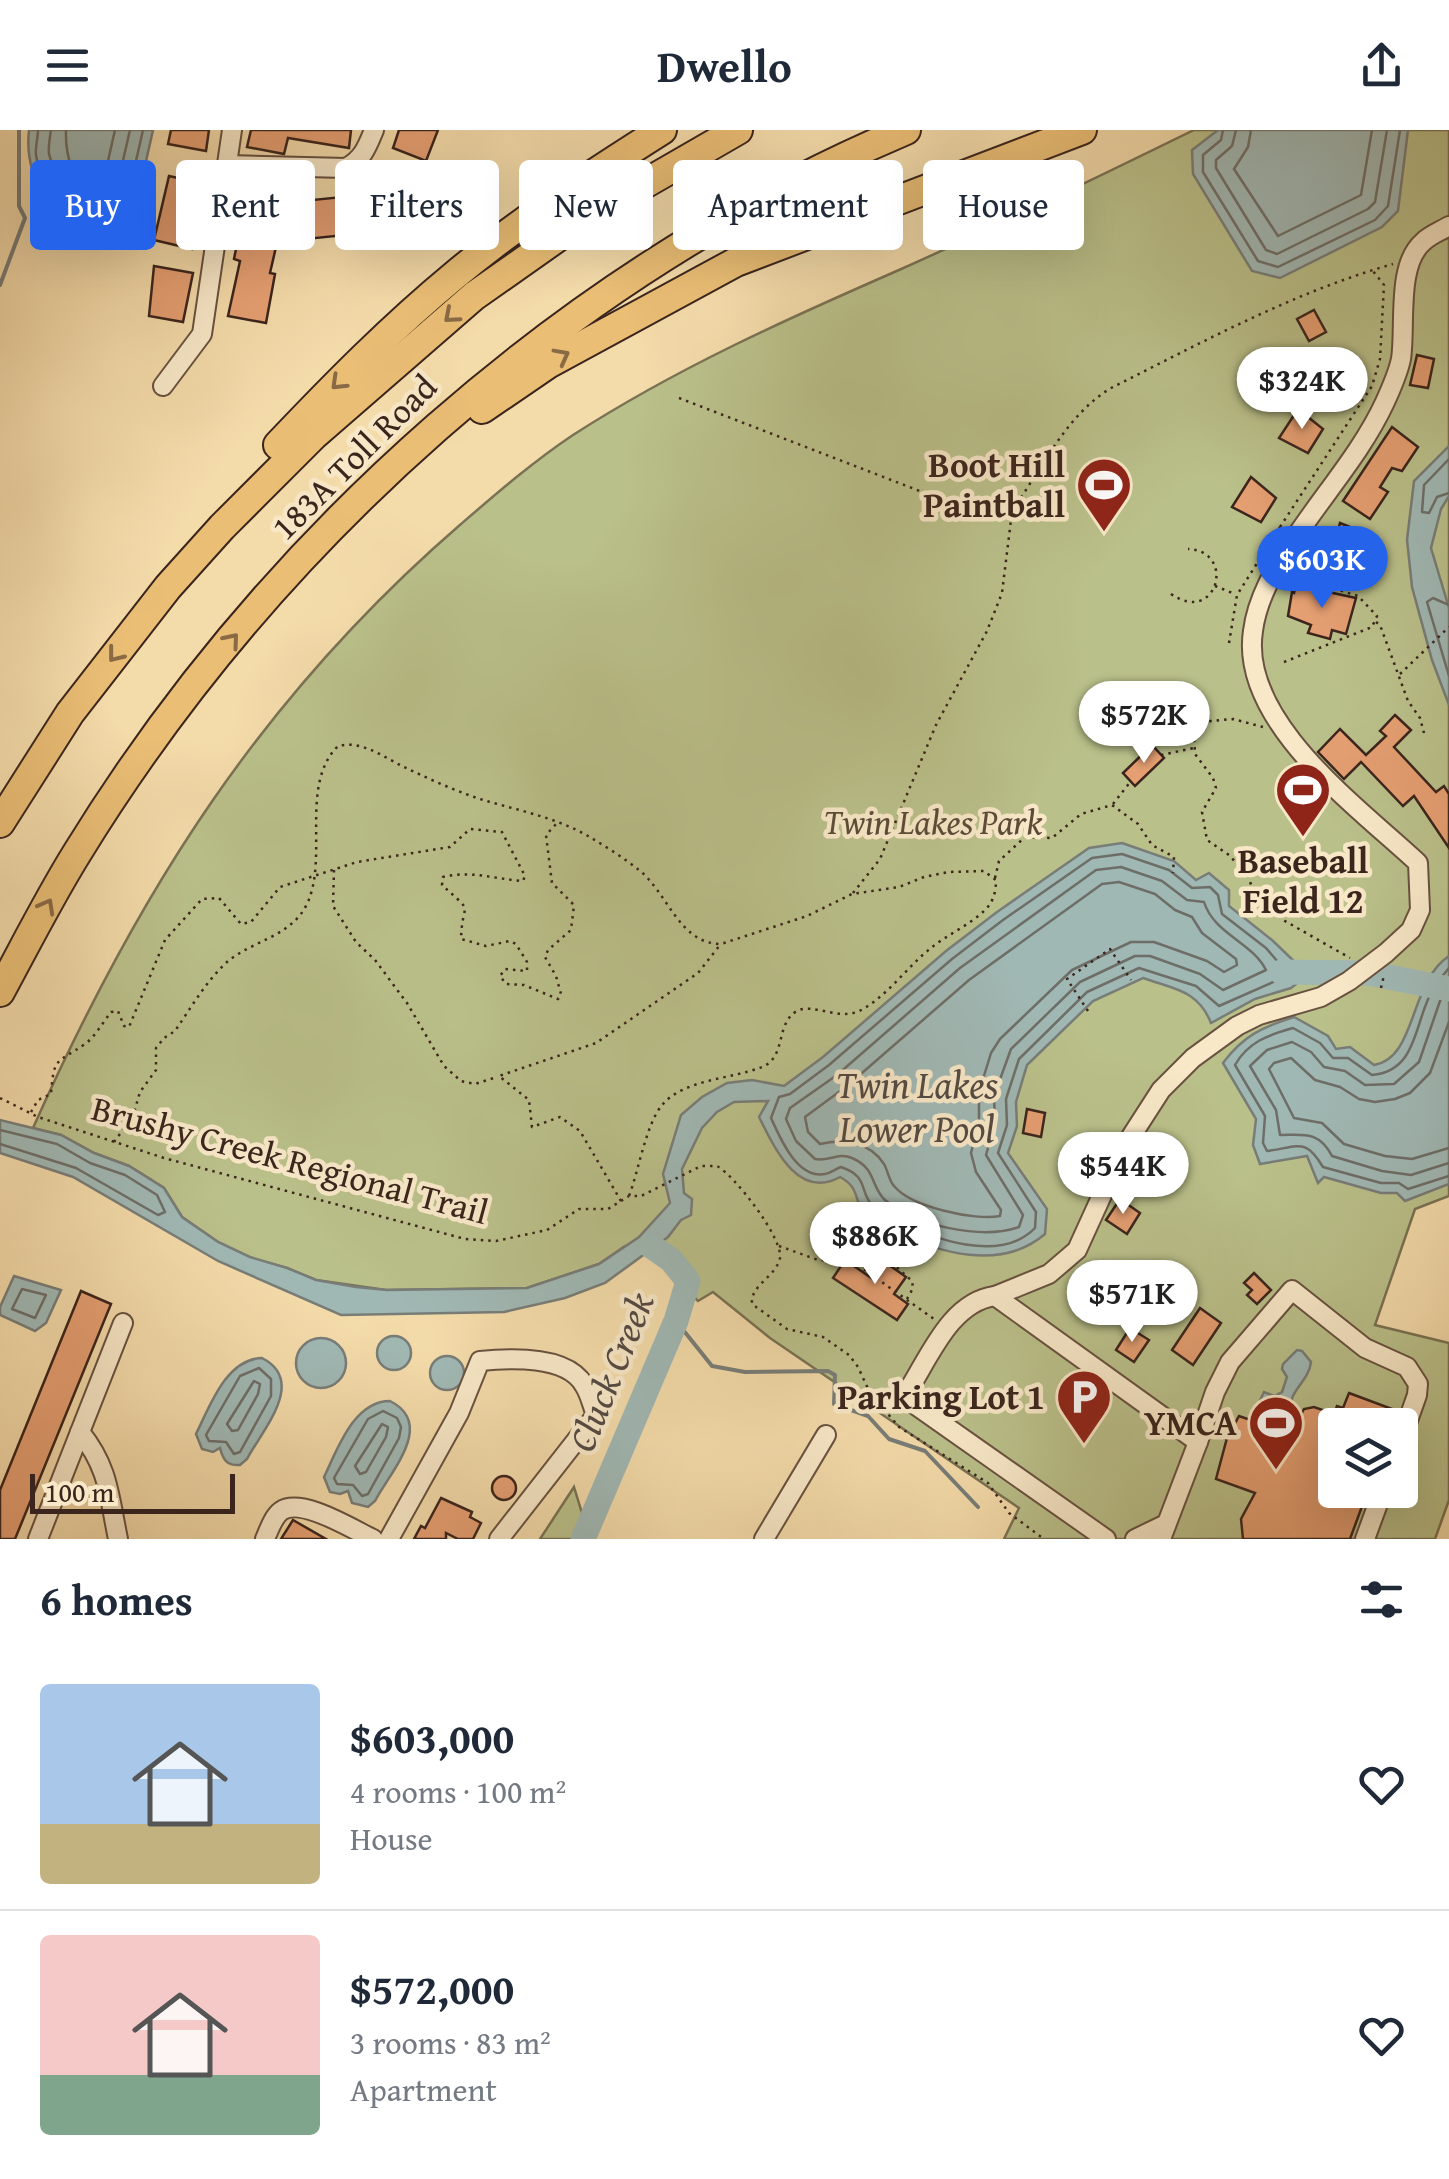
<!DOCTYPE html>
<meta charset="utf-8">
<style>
:root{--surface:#fff;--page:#f2f2f3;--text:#1f2937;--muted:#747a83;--line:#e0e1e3;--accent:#2563eb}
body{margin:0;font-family:"Gentium Book Plus",serif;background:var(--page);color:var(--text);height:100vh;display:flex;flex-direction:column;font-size:38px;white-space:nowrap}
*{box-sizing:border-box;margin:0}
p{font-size:32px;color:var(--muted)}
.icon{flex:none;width:55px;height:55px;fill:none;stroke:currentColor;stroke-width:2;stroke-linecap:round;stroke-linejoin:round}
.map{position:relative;height:1409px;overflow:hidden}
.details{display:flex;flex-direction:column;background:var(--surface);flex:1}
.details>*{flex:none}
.top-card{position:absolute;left:30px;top:30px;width:1390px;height:90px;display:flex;gap:20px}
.tools{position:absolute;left:1318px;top:1278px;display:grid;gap:20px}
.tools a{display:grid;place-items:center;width:100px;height:100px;border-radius:10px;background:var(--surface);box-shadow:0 10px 40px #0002;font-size:50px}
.scale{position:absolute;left:30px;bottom:25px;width:205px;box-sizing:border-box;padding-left:10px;border:5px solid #3b251d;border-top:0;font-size:28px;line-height:35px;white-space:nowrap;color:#3b251d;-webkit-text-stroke:8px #f8e8c8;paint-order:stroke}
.price{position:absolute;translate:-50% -85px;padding:0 22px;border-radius:35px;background:#fff;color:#222;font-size:32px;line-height:65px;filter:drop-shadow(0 2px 5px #0008)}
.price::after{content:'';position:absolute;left:50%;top:60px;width:30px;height:22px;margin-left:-15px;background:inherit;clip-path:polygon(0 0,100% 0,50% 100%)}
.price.current{background:var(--accent);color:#fff}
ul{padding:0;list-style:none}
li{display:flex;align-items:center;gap:30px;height:250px;padding:0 40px}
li+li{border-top:2px solid var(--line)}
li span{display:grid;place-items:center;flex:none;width:280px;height:200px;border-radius:10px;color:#555}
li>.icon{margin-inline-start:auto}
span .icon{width:120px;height:120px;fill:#fffc;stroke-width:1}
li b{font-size:42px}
h2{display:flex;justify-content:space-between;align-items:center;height:120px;padding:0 40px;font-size:42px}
.tag{padding:0 35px;border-radius:10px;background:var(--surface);box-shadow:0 10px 40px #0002;font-size:35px;line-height:90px}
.tag.current{background:var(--accent);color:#fff}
header{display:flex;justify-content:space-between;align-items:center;height:130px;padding:0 40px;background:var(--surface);font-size:45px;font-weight:600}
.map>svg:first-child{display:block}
</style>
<header><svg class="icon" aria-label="menu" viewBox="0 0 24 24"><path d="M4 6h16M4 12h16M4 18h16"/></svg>Dwello<svg class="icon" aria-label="share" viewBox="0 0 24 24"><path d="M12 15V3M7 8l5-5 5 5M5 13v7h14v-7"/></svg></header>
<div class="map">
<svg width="1449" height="1409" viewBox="0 0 1449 1409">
<rect width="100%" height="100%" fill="#f4dbaa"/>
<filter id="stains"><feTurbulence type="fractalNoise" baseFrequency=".002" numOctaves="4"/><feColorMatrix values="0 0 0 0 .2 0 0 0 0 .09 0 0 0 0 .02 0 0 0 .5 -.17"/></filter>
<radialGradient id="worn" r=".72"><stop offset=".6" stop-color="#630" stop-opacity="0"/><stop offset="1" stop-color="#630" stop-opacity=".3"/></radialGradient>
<g fill="#bac08a" stroke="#7a7254" stroke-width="2.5" fill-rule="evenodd">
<path d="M1194,0H1449V1066L1415,1079L1375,1195L1449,1213V1370L1435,1409H1004L1019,1378L770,1208L713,1162L698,1171L646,1121L625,1116L599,1134L527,1158L386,1160L316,1150L287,1138L250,1128L218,1112L182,1087L164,1058L129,1036L94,1023L61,1005L33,998C139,760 262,566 461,394C497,363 534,331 573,305C677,238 787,189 899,140C998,96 1096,48 1194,0ZM1335,1295H1400V1360H1335Z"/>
<path d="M574,1357L590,1409H540Z"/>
</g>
<g fill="#a0b8b4" stroke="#787d78" stroke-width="2.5">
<path d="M29,0H153L128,112L94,119C56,86 23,54 29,0Z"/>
<path d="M1218,0H1408L1398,81L1382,97L1280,148L1252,141L1193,44L1192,20Z"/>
<path d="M1449,316V366L1441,379L1431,418L1449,478V575L1432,530L1412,457L1407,410L1414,351Z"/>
<path d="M1122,713L1174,731L1196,750L1209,743L1229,760V776L1272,810L1298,835L1315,839L1307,853L1301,850L1291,858L1255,869L1211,893C1198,860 1174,859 1143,848L1093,871L1027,935L1016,972L1017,996L1008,1023L1047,1079L1045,1104C1002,1141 938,1124 892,1099C885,1095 871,1091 865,1084C853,1071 861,1058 840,1047C798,1070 775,1019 759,987L768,971L734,972L717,982L702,998L682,1039L684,1063L692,1069L691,1085L681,1090L668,1107L605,1153L565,1168L504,1182L341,1185L218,1131L73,1047L0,1023V990L61,1005L94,1023L129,1036L164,1058L182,1087L218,1112L250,1127L287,1138L316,1150L356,1157L387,1160L527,1158L599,1134L639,1107L670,1073L663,1044L681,985L702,967L727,953L752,950L784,956L823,927L946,821L997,782L1089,718Z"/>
<path d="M1449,826V1054L1405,1071L1397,1063H1381L1324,1047L1318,1053L1307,1026L1260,1034L1253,1015L1256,989L1223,933C1243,906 1262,897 1294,887L1328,906L1336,919L1350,917L1374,935C1417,928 1409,852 1449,826Z"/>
<path d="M14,1146L61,1160L46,1193L35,1201L0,1185V1177Z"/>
<circle cx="394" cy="1223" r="17"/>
<circle cx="321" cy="1233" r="25"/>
<path d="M1297,1220L1302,1221L1311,1232C1309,1251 1288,1262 1291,1278L1280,1285H1253L1264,1262L1274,1266L1282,1262L1287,1247L1282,1239L1283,1234Z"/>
<circle cx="447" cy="1243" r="17"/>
<path d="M262,1228C307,1251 263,1299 247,1329L240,1335C227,1336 223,1330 220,1318L213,1322L202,1319L196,1304C210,1276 226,1229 262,1228Z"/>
<path d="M390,1271C436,1294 390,1342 375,1371L368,1377L352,1373L348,1361L340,1364L330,1362L324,1347C338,1318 354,1271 390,1271Z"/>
</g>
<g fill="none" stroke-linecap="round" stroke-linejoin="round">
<g stroke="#6e6e68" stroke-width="2.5">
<path d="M38,0C38,8 35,17 36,25C40,55 74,93 99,108L120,102L143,0"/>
<path d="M51,0C50,7 48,17 49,24C55,52 80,81 102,95L109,91L130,0"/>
<path d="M66,0C65,25 73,55 95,69L100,66L115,0"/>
<path d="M1223,0L1221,10L1203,25V42L1258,131L1278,137L1375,90L1388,76L1400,0"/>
<path d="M1236,0L1232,16L1216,30V38L1266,120L1277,124L1368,79L1375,72L1387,0"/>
<path d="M1251,0L1248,17L1234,39L1278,106L1361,65L1372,0"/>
<path d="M1449,329L1424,355L1422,382L1429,383L1437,367L1449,363"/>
<path d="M1449,475L1433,468L1427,472L1449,546"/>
<path d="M1122,724L1169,740L1192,758L1210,757L1218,765L1222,784L1266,818L1289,845L1219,876L1196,856L1139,838L1087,862L1019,929L1006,969L1007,995L998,1023L1036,1082L1035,1098C1000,1134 932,1109 895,1089C889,1086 878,1082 874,1078C858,1061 870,1047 841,1037C835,1039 831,1043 825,1044C797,1049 780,1008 771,988L779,967L790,964L829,935L952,829L1003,790L1092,728Z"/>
<path d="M1121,737L1162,751L1187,770L1204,772C1214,804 1252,812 1266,840L1223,860L1200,844L1150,826H1135L1080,852L1011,919L994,966L995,993L986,1025L1023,1085L1019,1097C982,1110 915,1096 885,1070C870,1056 877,1039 852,1028C838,1022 829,1032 815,1029L796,1011L786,989L790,978L837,945L960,838L1096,740Z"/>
<path d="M1119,752L1155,764L1175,780L1192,787L1202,803L1236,829L1237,835L1224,842L1207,831L1154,812H1131L1072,840L1000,909L991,923L979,962V991L971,1023L976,1042L1001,1080L1000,1086C975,1091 911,1077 894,1056C889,1051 888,1041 884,1034C870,1012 843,1008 820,1014L808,1002L805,987L847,956L969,850L1102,754Z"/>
<path d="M1449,838C1442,847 1434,855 1430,865C1414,897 1416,941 1372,945L1348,928H1333L1320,913L1293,898C1268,905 1248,912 1235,935L1265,986L1263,1013L1267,1021C1299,1017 1305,1007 1323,1037L1381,1053H1399L1408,1059L1449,1046"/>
<path d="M1449,858L1440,871L1419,932L1394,954L1365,955L1345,941L1324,937L1311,922L1292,912L1267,920L1250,936L1276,980L1280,1005C1305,1005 1319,1001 1332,1026L1382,1041L1411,1045L1449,1033"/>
<path d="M1449,892L1430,943L1410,963L1395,969L1375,972L1359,969L1340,957L1315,950L1291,928L1274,933L1269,939L1294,988L1322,993L1344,1014L1385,1026L1412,1029L1449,1018"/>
<path d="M0,1000L57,1014L90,1033L125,1045L157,1065L165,1082L158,1085L76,1038L0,1014"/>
<path d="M22,1159L46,1165L35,1188L12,1179Z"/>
<path d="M259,1238L271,1249V1266L240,1322L234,1324L226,1312L209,1311L206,1305L240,1246Z"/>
<path d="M254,1251L260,1254L258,1264L238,1300L232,1301L227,1294Z"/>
<path d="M383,1281L397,1288L401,1297L399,1308L368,1364L362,1366L353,1355L337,1354L334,1348L368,1289Z"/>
<path d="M382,1294L388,1297L386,1307L366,1342L360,1344L355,1336Z"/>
</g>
<g stroke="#787d78" stroke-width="4">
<path d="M0,155L25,88L19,76V0"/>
<path d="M676,1191L712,1236L745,1242L828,1241L835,1245L834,1274L868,1286L889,1309L925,1321L978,1377"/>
</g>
<g stroke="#a0b8b4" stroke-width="25">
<path d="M1281,842L1368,843L1449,859"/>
<path d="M583,1409L676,1191L688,1151L671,1130L651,1116"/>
</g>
</g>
<g fill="#e59f72" stroke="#3b251d" stroke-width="2.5">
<path d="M171,0H209L206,21L168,14Z"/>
<path d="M251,0H351L349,18L288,8L284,24L247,17Z"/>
<path d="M399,0H438L426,31L393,18Z"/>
<path d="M391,36L412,65L372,95L349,63Z"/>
<path d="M169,46L205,54L192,119L154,110Z"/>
<path d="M248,59L287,69L270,143L275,144L266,193L228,186L240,131L234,129Z"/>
<path d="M342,67L346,105L296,110L292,72Z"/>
<path d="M154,136L193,143L183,192L149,186Z"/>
<path d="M1314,180L1326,202L1309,211L1297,189Z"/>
<path d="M1333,221L1358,241L1343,265L1314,250Z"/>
<path d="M1417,225L1434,229L1428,258L1410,255Z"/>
<path d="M1298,279L1323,299L1308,323L1279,308Z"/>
<path d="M1392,297L1418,317L1402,341L1392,338L1380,357L1388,362L1370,389L1343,371Z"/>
<path d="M1251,347L1276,368L1261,392L1232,377Z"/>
<path d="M1340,393L1370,405L1363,433L1331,427Z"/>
<path d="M1296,455L1356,468L1346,504L1332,500L1330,509L1308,503L1311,495L1288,486L1292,462L1294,463Z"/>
<path d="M1395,585L1411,600L1394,617L1436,662L1444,656L1449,664V718L1414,666L1403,676L1361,632L1344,649L1318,622L1340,599L1366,625L1386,606L1380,601Z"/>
<path d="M1152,615L1164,628L1135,656L1123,643Z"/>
<path d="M1027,979L1045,983L1041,1007L1023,1003Z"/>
<path d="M1120,1069L1140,1083L1127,1104L1106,1090Z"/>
<path d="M845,1130L873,1149L885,1132L906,1147L894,1164L908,1174L897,1190L833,1148Z"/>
<path d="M1254,1143L1271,1160L1257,1174L1247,1165L1252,1160L1244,1153Z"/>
<path d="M81,1161L111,1174L15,1409H0V1360Z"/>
<path d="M1200,1178L1221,1193L1193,1235L1172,1220Z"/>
<path d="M1130,1198L1149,1210L1134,1232L1116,1220Z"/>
<path d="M1349,1263L1392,1279L1386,1295H1335V1360H1368L1350,1409H1243L1241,1389L1255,1363L1216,1349L1227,1308L1239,1286L1291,1304L1304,1279L1314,1277L1334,1284L1337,1276L1343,1278Z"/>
<circle cx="504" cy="1358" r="12"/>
<path d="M441,1368L472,1382L470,1387L481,1393L473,1409H458L446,1403V1409H414L421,1396L425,1398Z"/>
<path d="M293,1390L326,1409H281Z"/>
</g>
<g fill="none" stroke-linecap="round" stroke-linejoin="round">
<g stroke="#695240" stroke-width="22">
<g id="minor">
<path d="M228,35L346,38C363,29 367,17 374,0"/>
<path d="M163,256L202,204L232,0"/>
<path d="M995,1166C949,1172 928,1231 904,1267L1106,1409"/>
<path d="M1198,1312L1215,1262L1230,1232L1292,1160L1365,1218L1407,1237L1418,1254L1417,1265L1400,1313"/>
<path d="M38,1409L80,1302"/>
<path d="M118,1409C109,1366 109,1338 80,1302L123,1193"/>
<path d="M265,1409C269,1400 273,1387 281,1381C301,1367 352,1399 373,1409"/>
<path d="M389,1409L459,1283L480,1231C509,1228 567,1225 584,1255C590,1264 592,1275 596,1285L499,1409"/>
<path d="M764,1409L826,1305"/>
<path d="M1135,1409L1164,1395"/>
<path d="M1161,1409L1198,1312L995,1166L1049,1144L1077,1120L1123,1019L1161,960L1193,928L1237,896L1259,885L1321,867L1349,851L1386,823L1411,800L1420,780L1418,733C1358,677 1239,591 1253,501C1257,469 1275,438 1293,411C1323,365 1362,322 1385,272C1391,259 1398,243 1401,229C1406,197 1396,135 1423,112C1430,105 1441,101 1449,96"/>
<path d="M1365,1409L1383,1360"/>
</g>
</g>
<g stroke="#3b251d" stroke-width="32">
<g id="highway">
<path d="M482,279L548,234L736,132L1082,0"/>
<path d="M278,315C334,256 392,197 455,145C520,91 591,45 662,0"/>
<path d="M0,693L70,583L168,457L222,397L313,306L474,166L582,90L738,0"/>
<path d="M0,862C25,816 49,768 77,723C269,410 567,143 906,0"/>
</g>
</g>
<g stroke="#3b251d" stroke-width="2.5" stroke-dasharray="2.5 5" stroke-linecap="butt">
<path d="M679,268L943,370L1009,390"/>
<path d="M1280,397L1372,256L1380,229L1384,155L1373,141"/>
<path d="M1215,456L1235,464"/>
<path d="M1171,464C1217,496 1237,421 1188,419"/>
<path d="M1376,492L1380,495L1408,571L1420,588L1424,603"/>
<path d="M1229,513L1237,465L1280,397"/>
<path d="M1284,532L1372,497L1377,486L1358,466L1310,451L1309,444L1298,435"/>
<path d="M1400,544L1449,497"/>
<path d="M1263,597L1233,589L1201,592L1194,606L1195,624L1213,648L1216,658L1202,682L1207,710L1229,725L1248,746L1254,763L1263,773L1285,791L1350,828"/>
<path d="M1161,625L1194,618"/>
<path d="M1113,674L1131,651"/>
<path d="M334,740L333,776L356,812L375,830L407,873L444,936L461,951L475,954L497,947"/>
<path d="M995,748L999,731L1025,707L1052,708L1081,684L1112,675L1138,694L1152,715L1174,727L1173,743"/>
<path d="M853,763L880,729L936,595L987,501L1002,463L1011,390L1016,375C1044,334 1068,284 1111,258C1203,212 1294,162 1393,134"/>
<path d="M1381,858L1384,845"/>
<path d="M1088,881L1067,849L1110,819L1131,850"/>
<path d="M0,968L38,987L164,1028L465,1109L496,1111L547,1100L579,1079H608L629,1066H641L701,1036H717C735,1046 783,1108 780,1128C776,1147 750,1155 752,1174L787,1199L823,1207L849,1225L858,1237L870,1263L899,1297L988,1353L1009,1383L1044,1409"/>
<path d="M31,982L38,970L51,964C54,926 56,934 85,914C95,907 103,892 111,882L118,881L124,896L129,897L165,810L202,769L219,768L241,794L251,792L280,757L357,732L450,717L470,699L502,702L525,746L523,751C494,749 470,740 443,747L442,755C476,786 462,769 461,809L486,816L510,811L516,814L527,832V841L505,839L500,846L506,854L524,855L558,869L561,864L556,846L545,827L548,820L571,800L574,775L552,753L546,705L558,692"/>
<path d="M114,1012L133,986L140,962L156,940V918L164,908L175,901C190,879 207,850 227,832C253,810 291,807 307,774C329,727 299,655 338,616C361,610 382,626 402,636C427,648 453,660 480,669C516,680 555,687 588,706C605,716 624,728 639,740C668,763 679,814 721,814L807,786L852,764L899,757L924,747L948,742L984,741L996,750C996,760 994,770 987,778C972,794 948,804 931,818C908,836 889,864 863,879C841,893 813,872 797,881C775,893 787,927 762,937C732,949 685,949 663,974C646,993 639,1040 629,1066"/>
<path d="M621,1071L580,1001L560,987L532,997L529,970L499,946L596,913L698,843L720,815"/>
<path d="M855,1085L884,1126L912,1151L913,1158L907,1169"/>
<path d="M779,1116L818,1130L852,1131L934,1189"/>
</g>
<use href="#minor" stroke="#f8e8c8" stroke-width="18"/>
<use href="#highway" stroke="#eabe75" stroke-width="28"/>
</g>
<defs><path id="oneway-chevron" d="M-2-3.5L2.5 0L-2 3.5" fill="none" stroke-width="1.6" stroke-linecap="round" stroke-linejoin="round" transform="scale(2.5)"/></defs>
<g stroke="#8a6a45">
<use href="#oneway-chevron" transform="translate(451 186) rotate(139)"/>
<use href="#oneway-chevron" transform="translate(562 226) rotate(-28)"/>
<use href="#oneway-chevron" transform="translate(338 253) rotate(136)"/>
<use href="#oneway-chevron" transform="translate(232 510) rotate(-50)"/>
<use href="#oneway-chevron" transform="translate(115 525) rotate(128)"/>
<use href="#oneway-chevron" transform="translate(47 776) rotate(-61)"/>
</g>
<defs>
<g id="stadium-pin" transform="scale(2.875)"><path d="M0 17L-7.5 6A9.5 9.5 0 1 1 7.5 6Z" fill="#8f2418" stroke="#f8e8c8"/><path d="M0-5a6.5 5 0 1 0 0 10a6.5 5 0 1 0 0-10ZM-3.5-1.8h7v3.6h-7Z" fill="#fff"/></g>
<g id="parking-pin" transform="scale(2.875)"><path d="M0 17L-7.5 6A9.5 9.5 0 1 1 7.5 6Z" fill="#8f2418" stroke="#f8e8c8"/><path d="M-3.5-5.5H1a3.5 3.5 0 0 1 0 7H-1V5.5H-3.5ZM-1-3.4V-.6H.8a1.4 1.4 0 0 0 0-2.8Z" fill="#fff"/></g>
</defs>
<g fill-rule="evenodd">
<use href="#stadium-pin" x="1104" y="355"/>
<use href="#stadium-pin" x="1303" y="660"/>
<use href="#parking-pin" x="1084" y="1267"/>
<use href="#stadium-pin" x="1276" y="1293"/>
</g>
<g text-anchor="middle" stroke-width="9" stroke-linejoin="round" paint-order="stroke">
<g font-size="35" fill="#3b251d" stroke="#f8e8c8">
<text transform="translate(354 327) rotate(-45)" y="12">183A Toll Road</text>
<text transform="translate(290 1030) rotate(15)" y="12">Brushy Creek Regional Trail</text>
</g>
<g font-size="35" font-weight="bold" fill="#3b251d" stroke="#f8e8c8" text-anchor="end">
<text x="1065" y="347">Boot Hill<tspan x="1065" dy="40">Paintball</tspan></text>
<text x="1303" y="743" text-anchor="middle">Baseball<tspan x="1303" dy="40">Field 12</tspan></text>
<text x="1045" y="1279">Parking Lot 1</text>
<text x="1237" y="1305">YMCA</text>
</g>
<g font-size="35" font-style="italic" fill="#5b4c38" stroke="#f8e8c8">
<text x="933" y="704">Twin Lakes Park</text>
</g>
<g font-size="38" font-style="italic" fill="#544a43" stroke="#f8e8c8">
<text x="917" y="968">Twin Lakes<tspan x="917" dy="44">Lower Pool</tspan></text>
<text transform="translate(611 1242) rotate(-68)" y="13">Cluck Creek</text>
</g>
</g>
<rect width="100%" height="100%" filter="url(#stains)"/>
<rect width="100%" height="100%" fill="url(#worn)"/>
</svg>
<div class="tools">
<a><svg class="icon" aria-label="layers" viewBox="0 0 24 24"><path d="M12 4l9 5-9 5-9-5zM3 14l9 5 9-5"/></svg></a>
</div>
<div class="scale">100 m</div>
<b class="price" style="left:1302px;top:302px">$324K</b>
<b class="price current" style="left:1322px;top:481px">$603K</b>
<b class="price" style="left:1144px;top:636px">$572K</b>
<b class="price" style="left:1123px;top:1087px">$544K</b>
<b class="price" style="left:875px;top:1157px">$886K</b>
<b class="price" style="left:1132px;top:1215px">$571K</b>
<div class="top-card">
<a class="tag current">Buy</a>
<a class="tag">Rent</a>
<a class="tag">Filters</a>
<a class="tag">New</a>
<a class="tag">Apartment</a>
<a class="tag">House</a>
</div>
</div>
<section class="details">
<h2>6 homes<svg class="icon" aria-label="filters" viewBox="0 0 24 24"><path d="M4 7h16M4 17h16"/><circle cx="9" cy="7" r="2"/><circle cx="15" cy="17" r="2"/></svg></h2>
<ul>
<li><span style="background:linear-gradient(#a9c7e8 70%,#c2b280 0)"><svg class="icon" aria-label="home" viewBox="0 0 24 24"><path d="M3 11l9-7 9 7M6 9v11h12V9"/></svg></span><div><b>$603,000</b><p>4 rooms · 100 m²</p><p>House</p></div><svg class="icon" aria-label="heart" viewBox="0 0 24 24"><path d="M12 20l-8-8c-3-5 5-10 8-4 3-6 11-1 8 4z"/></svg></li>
<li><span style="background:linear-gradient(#f6c9c9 70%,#7fa58c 0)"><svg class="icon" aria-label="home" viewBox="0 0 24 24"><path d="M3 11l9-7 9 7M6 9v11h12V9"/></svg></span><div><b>$572,000</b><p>3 rooms · 83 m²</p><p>Apartment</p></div><svg class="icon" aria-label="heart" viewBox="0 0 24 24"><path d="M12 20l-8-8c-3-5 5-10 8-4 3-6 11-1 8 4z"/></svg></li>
</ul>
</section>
